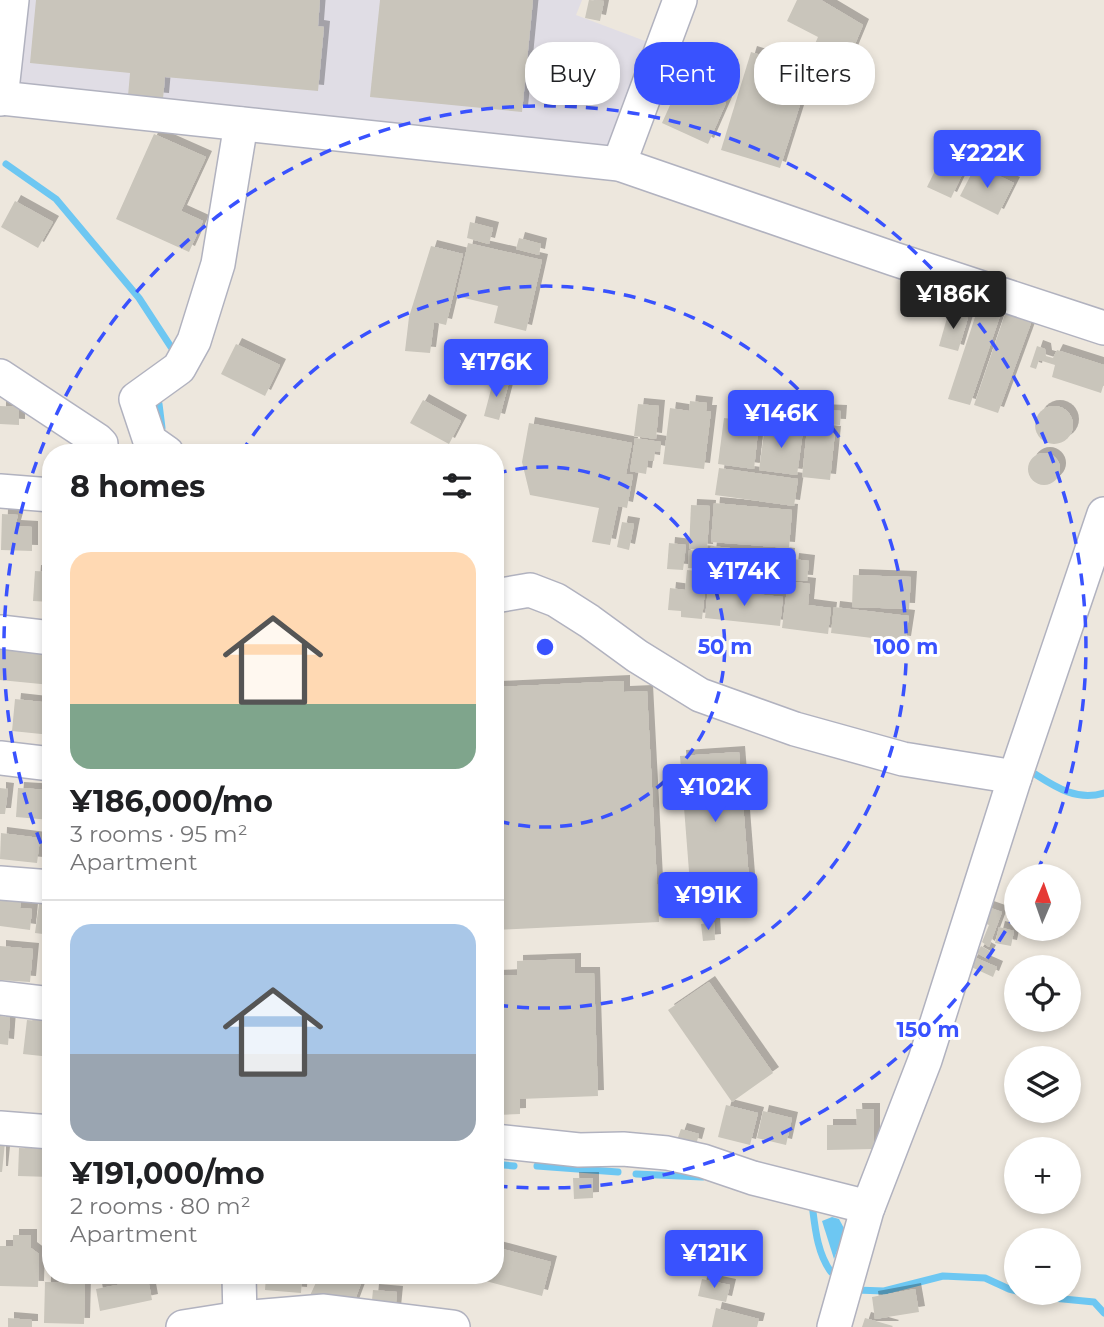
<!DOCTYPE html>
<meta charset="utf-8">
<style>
:root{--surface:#fff;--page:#f2f2f2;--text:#202124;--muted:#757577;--line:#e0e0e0;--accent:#3952fe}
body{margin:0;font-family:Montserrat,sans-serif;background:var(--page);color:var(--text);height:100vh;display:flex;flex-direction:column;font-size:26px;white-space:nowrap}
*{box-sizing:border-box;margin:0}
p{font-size:23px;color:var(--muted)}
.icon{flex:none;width:38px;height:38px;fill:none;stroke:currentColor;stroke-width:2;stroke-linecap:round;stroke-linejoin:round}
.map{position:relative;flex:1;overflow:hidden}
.panel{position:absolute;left:42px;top:444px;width:462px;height:840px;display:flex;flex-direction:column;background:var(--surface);border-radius:28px;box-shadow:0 4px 10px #0003}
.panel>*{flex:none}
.hud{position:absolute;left:525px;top:42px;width:472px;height:63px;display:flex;gap:14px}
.needle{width:46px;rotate:2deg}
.controls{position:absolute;left:1004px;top:864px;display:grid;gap:14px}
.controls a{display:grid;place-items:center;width:77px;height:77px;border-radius:50%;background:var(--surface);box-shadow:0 4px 10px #0003;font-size:35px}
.price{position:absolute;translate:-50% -60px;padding:0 16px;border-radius:7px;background:var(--accent);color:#fff;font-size:23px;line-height:46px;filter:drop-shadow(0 2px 4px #0008)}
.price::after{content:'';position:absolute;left:50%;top:42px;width:21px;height:16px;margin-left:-10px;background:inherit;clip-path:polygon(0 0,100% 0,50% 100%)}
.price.selected{background:#222;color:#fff}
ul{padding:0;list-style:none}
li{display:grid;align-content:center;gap:14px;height:371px;padding:0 28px}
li+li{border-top:2px solid var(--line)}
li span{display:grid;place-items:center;height:217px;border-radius:21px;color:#555}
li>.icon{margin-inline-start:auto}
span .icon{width:126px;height:126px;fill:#fffc;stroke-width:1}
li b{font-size:30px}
h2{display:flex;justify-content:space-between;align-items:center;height:84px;padding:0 28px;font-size:30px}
.chip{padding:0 24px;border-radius:28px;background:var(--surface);box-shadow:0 4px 10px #0003;font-size:24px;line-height:63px}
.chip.selected{background:var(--accent);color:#fff}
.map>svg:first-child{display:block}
</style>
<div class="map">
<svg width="1104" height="1327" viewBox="0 0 1104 1327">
<defs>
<filter id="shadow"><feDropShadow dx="6" dy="-6" stdDeviation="0" flood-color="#0004"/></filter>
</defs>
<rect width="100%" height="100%" fill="#ede7dd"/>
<path fill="#e0dde5" d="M0,0H582L576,15L653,44L615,142L602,152L0,87Z"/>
<path fill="#6dc7f2" d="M832,1217L839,1219L845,1230L834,1259L822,1221Z"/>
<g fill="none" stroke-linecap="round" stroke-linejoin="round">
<g stroke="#6dc7f2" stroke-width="7">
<path d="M6,164L56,199L139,298L171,347"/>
<path d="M159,404L162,428"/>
<path d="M1035,774C1057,788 1077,801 1104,793"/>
<path d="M504,1165L514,1166"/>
<path d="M537,1166L618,1172"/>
<path d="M636,1174L702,1177"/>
<path d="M812,1204C815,1227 817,1253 831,1272"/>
<path d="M856,1290L884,1291L943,1276L985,1278L1009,1289L1017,1291"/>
<path d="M1026,1293L1043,1297L1094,1302L1104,1313"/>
</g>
</g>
<g fill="#c9c5bb" filter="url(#shadow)">
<path d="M36,0H320L318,26L324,27L318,91L165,77L163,99L128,96L130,73L30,63Z"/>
<path d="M380,0H533L522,112L370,97Z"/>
<path d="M589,0L604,1L600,21L585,18Z"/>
<path d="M797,0H821L863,25L851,54L831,44L825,51L814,46L818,37L787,21Z"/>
<path d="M751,52L811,70L780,168L721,150Z"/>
<path d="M670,63L682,68L678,81L665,76Z"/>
<path d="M680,83L726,103L708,144L662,123Z"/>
<path d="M154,134L206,157L181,211L203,221L189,252L116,219Z"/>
<path d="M950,140L973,152L951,198L927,187Z"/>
<path d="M976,165L1014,183L998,215L960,196Z"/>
<path d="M15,201L53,222L38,248L1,227Z"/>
<path d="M470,222L493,228L489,244L467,238Z"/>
<path d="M519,238L541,244L539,255L516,249Z"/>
<path d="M468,243L542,260L526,331L494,323L498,306L456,296Z"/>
<path d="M431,246L463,254L446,325L434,322L430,353L405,351L409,317Z"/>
<path d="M979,305L1001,313L970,405L948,399Z"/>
<path d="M949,311L968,318L958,351L939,346Z"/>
<path d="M1005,314L1031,323L998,413L974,405Z"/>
<path d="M236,344L280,365L265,396L221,374Z"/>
<path d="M1037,346L1045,349L1046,356L1053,358L1057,350L1104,365V383L1101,393L1052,377L1055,365L1039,360L1036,369L1030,367Z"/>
<path d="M494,378L509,382L499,420L484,416Z"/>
<path d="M423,400L461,421L449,444L410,423Z"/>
<path d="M690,401L707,403L706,411H711L704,469L663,464L670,408L689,411Z"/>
<path d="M638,404L659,406L656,439L634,436Z"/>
<path d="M0,406L19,407V425L0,424Z"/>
<circle cx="1054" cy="425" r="19"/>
<path d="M791,409L841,411L840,425L790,423Z"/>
<path d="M724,418L759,422L754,469L718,464Z"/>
<path d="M529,423L632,443L626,474L633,475L627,508L618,506L610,545L592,542L599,508L530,495L522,462Z"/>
<path d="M765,426L803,431L797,475L759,470Z"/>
<path d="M807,429L835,432L830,480L802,477Z"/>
<path d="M635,438L661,442L660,452L655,451L654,461L648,460L646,474L630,471Z"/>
<circle cx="1044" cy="469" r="16"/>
<path d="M719,468L798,479L794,506L715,495Z"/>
<path d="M714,503L792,510L789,548L711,542Z"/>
<path d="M691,505L710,506L707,550L689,549Z"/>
<path d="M47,512L51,513V549H45Z"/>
<path d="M2,514L18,515L15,526L32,527V551L1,550Z"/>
<path d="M622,522L634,524L629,550L617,547Z"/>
<path d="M669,543L686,545L683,570L667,569Z"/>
<path d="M711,546L789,554L785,591L708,583Z"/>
<path d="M689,550L708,552L707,569L688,568Z"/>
<path d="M793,559L809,561L807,581L791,580Z"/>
<path d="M687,570L707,572L702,619L681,617V611L668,610L670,588L685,590Z"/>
<path d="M35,571L51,572V602L33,601Z"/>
<path d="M853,575L911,577L909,609L852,607Z"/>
<path d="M788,581L810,584L808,605L831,608L828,634L782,628Z"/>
<path d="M708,589L783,597L780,626L705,618Z"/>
<path d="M834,607L909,616L905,642L831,633Z"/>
<path d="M0,650L51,655V685L0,680Z"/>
<path d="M624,681V692L647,691L659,922L495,930V687Z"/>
<path d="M15,699L51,703V735L12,731Z"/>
<path d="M739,752L750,892L691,897L680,756Z"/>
<path d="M0,788L8,789L5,814H0Z"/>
<path d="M18,788L51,790V820L16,817Z"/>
<path d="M1,833L40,838L37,863L0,859Z"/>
<path d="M0,893L22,895L20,908L32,909L30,930L0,926Z"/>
<path d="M40,897L51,899V935L35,933Z"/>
<path d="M985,906L1002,912L989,947L982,942L989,925L979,921Z"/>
<path d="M714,922L715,940L703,941L701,924Z"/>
<path d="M999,927L1014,931L1011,946L995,943Z"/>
<path d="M0,946L33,949L30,982L0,980Z"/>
<path d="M981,946L990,951L986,958L977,953Z"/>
<path d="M974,957L997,967L993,977L969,966Z"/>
<path d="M575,959V973H594L598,1096L520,1099V1114L496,1115L495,976L517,975V961Z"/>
<path d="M709,982L773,1073L732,1102L668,1010Z"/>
<path d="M0,1016L10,1017L8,1045L0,1044Z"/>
<path d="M27,1020L51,1022V1057L23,1054Z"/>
<path d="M726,1105L758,1113L750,1145L718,1137Z"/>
<path d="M856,1109H874V1149L827,1150V1125H857Z"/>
<path d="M763,1111L792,1118L786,1145L757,1138Z"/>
<path d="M681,1129L699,1134L696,1145L677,1140Z"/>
<path d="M0,1141L5,1142L2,1172H0Z"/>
<path d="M19,1148L51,1149V1177L18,1176Z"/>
<path d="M573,1178H593V1198L574,1199Z"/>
<path d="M13,1235H31V1248L39,1254L38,1287L0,1286V1246H13Z"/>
<path d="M495,1247L551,1262L542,1296L482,1280L483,1276H495Z"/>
<path d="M266,1276H302L301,1293L265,1290Z"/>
<path d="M319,1276H330L362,1281L353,1305L307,1302Z"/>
<path d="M148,1279L152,1300L100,1311L96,1289Z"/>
<path d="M702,1279L730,1285L726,1302L698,1296Z"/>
<path d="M45,1282L85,1283L84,1324L44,1323Z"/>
<path d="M915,1289L919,1312L875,1319L872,1297Z"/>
<path d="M373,1290L397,1292L395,1312L371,1310Z"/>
<path d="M716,1308L759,1319L757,1327H712Z"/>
<path d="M8,1318L32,1320V1327H8Z"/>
<path d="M865,1318L893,1326L892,1327H862Z"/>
</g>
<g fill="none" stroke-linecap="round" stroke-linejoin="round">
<g stroke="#b1b2bf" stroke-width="36">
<g id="minor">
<path d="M0,98L619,164L894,259L1104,328"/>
<path d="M1,99L12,0"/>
<path d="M619,164L680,0"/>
<path d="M0,376L97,440L101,444L100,453"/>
<path d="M167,453L150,441L136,399L179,368L194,341L218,264L241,124"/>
<path d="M0,491L51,495"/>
<path d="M495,596L530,590L556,600L589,621L637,656L700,695L795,729L903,759L1015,777"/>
<path d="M0,632L51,638"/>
<path d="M0,758L51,764"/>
<path d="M0,883L51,887"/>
<path d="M0,998L51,1004"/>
<path d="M0,1128L51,1132"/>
<path d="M495,1141L579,1150L623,1149L667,1153L703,1161L753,1178L868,1207"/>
<path d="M239,1276L240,1318"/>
<path d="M183,1327L240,1318L324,1311L453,1327"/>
<path d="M834,1327L867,1210L925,1060L1015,777L1104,514"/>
</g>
</g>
<use href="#minor" stroke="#fff" stroke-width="33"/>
</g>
<g fill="none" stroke="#3952fe" stroke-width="3.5" stroke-dasharray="12 9">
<path d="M495 474A180 180 0 1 1 495 820"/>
<path d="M241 453A361 361 0 1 1 498 1005"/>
<path d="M1016 913A541 541 0 0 1 498 1186M49 863A541 541 0 1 1 1035 876"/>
</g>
<circle cx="545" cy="647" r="10" fill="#3952fe" stroke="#fff" stroke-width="3.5"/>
<g font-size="21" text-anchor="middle" font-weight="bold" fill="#3952fe" stroke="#fff" stroke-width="6" stroke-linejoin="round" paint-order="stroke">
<text x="725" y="654">50 m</text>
<text x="906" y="654">100 m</text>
<text x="928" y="1037">150 m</text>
</g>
</svg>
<div class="controls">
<a><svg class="needle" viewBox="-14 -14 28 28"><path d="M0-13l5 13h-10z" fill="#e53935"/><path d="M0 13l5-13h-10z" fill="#757577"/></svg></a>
<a><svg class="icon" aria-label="locate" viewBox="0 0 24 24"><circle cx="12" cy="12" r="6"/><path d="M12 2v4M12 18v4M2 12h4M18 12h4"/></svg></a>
<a><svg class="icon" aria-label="layers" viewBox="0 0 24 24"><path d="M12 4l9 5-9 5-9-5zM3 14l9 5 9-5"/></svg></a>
<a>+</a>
<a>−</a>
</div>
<b class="price" style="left:987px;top:190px">¥222K</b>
<b class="price selected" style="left:953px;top:331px">¥186K</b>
<b class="price" style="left:496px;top:399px">¥176K</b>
<b class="price" style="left:781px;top:450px">¥146K</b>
<b class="price" style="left:744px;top:608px">¥174K</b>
<b class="price" style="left:715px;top:824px">¥102K</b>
<b class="price" style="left:708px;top:932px">¥191K</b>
<b class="price" style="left:714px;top:1290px">¥121K</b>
<div class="hud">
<a class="chip">Buy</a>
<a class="chip selected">Rent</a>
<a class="chip">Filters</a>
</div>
<section class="panel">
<h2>8 homes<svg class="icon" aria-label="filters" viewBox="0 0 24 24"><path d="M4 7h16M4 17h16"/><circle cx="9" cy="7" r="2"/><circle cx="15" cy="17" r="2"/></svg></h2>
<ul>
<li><span style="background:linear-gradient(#ffd9b3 70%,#7fa58c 0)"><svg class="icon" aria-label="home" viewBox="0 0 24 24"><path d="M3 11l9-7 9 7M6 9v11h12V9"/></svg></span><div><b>¥186,000/mo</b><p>3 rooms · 95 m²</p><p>Apartment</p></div></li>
<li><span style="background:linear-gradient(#a9c7e8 60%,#9aa5b1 0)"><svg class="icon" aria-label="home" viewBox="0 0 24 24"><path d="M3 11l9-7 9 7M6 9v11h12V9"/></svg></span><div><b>¥191,000/mo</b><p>2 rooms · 80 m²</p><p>Apartment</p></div></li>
</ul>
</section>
</div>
